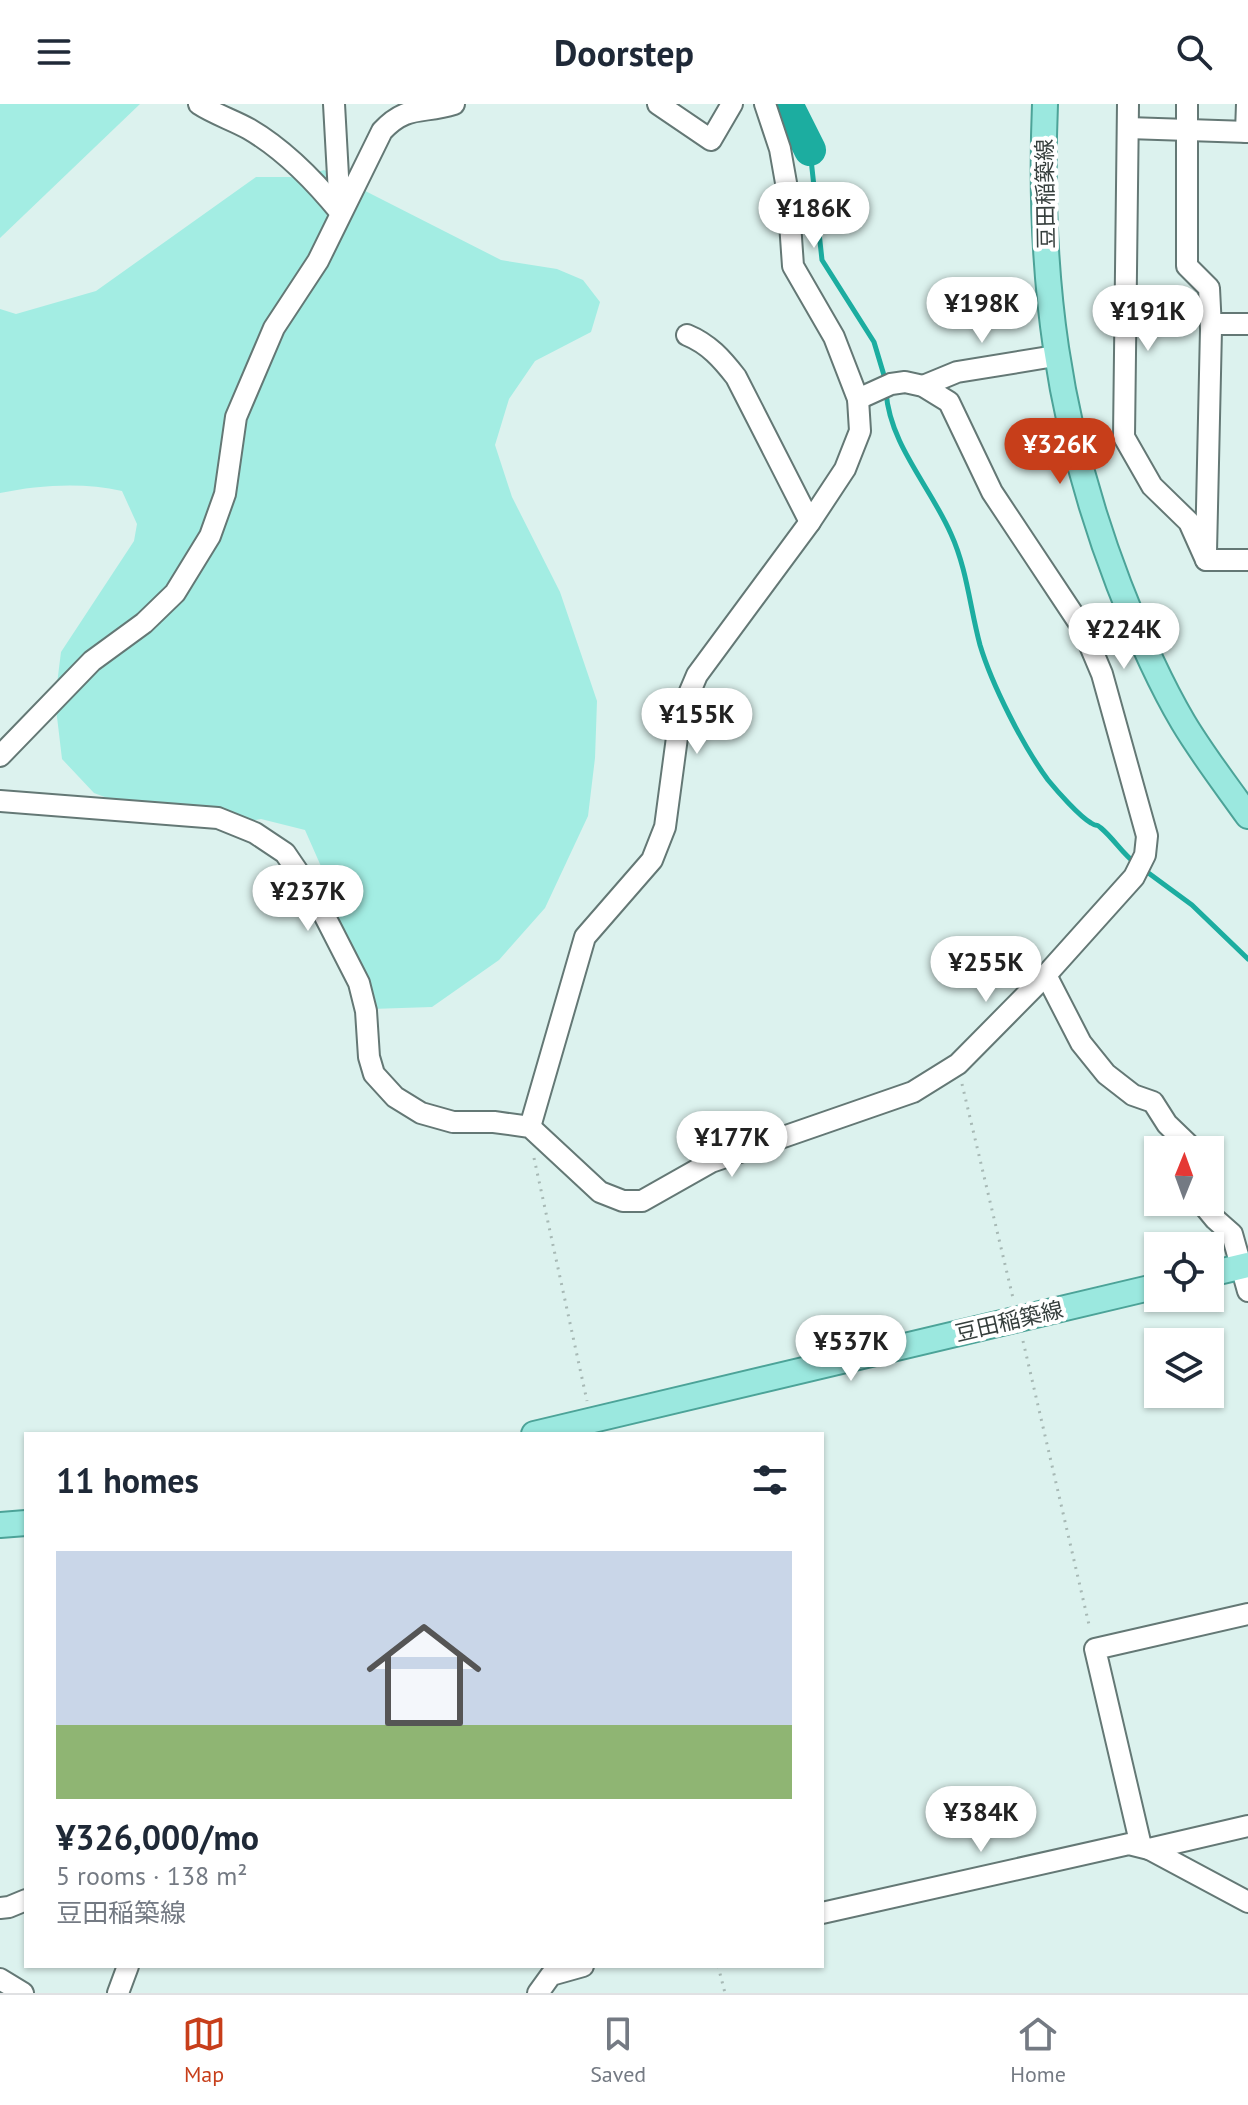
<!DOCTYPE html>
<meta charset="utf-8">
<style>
:root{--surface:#fff;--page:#f2f2f3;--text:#1f2937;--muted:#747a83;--line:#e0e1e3;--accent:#c73e1a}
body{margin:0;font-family:"PT Sans","Noto Sans JP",sans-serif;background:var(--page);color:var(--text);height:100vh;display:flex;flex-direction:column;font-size:30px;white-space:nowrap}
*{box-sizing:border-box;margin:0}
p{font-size:26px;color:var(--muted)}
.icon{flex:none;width:44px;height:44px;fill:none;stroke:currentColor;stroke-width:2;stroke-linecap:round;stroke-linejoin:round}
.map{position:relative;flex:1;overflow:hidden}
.side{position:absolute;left:24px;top:1328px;width:800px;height:536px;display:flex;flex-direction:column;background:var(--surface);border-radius:0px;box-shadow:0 2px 6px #0004}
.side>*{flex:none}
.needle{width:52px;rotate:1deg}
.tools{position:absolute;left:1144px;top:1032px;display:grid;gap:16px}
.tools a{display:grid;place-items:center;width:80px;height:80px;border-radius:0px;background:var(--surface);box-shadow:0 2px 6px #0004;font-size:40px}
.price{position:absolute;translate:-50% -68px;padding:0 18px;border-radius:28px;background:#fff;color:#222;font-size:26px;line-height:52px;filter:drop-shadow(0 2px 4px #0008)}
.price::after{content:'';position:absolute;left:50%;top:48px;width:24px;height:18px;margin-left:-12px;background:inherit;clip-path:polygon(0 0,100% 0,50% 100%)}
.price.selected{background:var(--accent);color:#fff}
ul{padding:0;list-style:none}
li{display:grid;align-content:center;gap:16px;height:424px;padding:0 32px}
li+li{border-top:2px solid var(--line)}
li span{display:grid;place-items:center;height:248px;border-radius:0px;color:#555}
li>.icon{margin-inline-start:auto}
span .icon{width:144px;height:144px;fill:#fffc;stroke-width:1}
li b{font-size:34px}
h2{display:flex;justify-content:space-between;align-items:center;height:96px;padding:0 32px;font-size:34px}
header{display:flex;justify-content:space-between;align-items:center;height:104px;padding:0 32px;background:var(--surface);font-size:36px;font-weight:800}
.tab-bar{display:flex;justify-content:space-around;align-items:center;height:112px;border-top:2px solid var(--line);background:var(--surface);font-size:22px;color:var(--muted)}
.tab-bar a{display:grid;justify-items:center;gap:4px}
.tab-bar .selected{color:var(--accent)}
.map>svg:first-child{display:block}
</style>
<header><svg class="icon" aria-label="menu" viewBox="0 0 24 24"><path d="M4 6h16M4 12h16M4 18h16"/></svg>Doorstep<svg class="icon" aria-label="search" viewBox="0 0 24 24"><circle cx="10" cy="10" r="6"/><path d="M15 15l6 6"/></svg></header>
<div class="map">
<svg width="1248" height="1889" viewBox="0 0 1248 1889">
<rect width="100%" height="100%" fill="#dcf2ee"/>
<g fill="#a3ede3">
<path d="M0,0H140L0,134Z"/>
<path d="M324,66L501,156L557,165L583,176L600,198L591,228L535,257L509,295L495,341L512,393L560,488L597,597L595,654L588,712L545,804L499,856L432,903L371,905L346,839L331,785L305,726L261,715L216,723L147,709L94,689L62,655L55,596L61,548L134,437L137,420L122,387C83,378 39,381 0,389V205L16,210L96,187L256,73H301Z"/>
</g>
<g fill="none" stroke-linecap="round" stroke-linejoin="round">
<g stroke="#1cada0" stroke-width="5">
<path d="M810,46L822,156L874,238L886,278"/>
<path d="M886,288C890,341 930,382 951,430C967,465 970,504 980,541C992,581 1023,642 1048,676C1057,687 1079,712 1091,719C1099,724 1094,718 1101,724C1114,735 1122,749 1135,759"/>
<path d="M1143,765L1192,801L1248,855"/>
</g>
<path stroke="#1cada0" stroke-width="32" d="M787,0L810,46"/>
<g stroke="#647875" stroke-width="24">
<g id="minor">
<path d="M199,0C214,10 233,16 249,25C285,46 314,76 340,108"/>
<path d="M334,0L340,108"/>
<path d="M658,0L711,36L732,0"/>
<path d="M1128,0L1124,333L1152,382L1189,418L1206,456"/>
<path d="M1187,0V162L1209,184L1211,225L1206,448"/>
<path d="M1128,24L1248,28"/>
<path d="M1246,28L1247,0"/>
<path d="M1211,220H1248"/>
<path d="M687,231C709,240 722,255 736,273L810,418"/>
<path d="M923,282L957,268L1055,252"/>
<path d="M1206,456H1248"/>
<path d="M0,652L92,557L144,519L175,489L210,432L225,390L236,313L274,224L318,157L382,27C407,0 423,10 454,0"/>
<path d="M0,697L218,714L255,729L285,749L315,793L359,879L366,907L369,953L374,970L395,993L421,1009L453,1018H494L530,1023L600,1088L623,1097H642L711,1058L913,988L958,960L1046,871L1134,773L1145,751L1147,732L1102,570L1083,525L992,388L949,298L923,282L905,278L891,280L858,295"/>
<path d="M1046,871L1081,939L1106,970L1133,991L1153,998L1167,1020L1194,1046"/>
<path d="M530,1023L585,833L652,756L665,723L680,611L697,571L810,418L845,365L860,327L858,295L834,233L793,162L788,90L780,45L765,0"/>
<path d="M1201,1098L1215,1115L1232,1130L1248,1187"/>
<path d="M1141,1742L1095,1545L1248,1510"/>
<path d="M1149,1745L1248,1722"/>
<path d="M0,1804L9,1803L26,1796"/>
<path d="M822,1809L1129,1740L1149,1745L1248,1798"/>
<path d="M0,1875L23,1889"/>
<path d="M118,1889L128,1862"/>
<path d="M538,1889L551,1871L583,1862"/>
</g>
</g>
<g stroke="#4ca398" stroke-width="28">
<g id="major">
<path d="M1045,0C1038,172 1057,320 1119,481C1137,527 1157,574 1183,618C1202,650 1226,681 1248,712"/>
<path d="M1210,1170L1248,1161"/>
<path d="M534,1330L1158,1182"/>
<path d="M0,1421L26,1419"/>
</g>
</g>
<g stroke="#a7b9b5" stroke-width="3" stroke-dasharray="2 6" stroke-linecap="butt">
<path d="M962,980L1013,1194"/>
<path d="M534,1054L587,1297"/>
<path d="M1023,1237L1090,1525"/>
<path d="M718,1862L725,1889"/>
</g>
<use href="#minor" stroke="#fff" stroke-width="20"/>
<use href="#major" stroke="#9be8df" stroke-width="24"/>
</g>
<g text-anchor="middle" stroke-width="8" stroke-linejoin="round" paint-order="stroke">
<g font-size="22" fill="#353e3c" stroke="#fff">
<text transform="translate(1045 90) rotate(-91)" y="8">豆田稲築線</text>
<text transform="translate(1009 1217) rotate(-13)" y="8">豆田稲築線</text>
</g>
</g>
</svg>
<div class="tools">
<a><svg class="needle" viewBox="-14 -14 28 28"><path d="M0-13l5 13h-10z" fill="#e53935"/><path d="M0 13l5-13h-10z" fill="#747a83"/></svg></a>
<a><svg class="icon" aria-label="locate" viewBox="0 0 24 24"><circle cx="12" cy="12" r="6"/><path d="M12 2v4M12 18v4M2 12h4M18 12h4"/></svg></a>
<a><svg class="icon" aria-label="layers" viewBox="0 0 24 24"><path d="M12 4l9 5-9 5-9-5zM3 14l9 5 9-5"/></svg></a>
</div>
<b class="price" style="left:814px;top:146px">¥186K</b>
<b class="price" style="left:982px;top:241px">¥198K</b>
<b class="price" style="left:1148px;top:249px">¥191K</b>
<b class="price selected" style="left:1060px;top:382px">¥326K</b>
<b class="price" style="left:1124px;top:567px">¥224K</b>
<b class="price" style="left:697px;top:652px">¥155K</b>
<b class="price" style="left:308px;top:829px">¥237K</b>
<b class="price" style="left:986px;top:900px">¥255K</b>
<b class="price" style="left:732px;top:1075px">¥177K</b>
<b class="price" style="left:851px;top:1279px">¥537K</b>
<b class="price" style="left:981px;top:1750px">¥384K</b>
<section class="side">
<h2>11 homes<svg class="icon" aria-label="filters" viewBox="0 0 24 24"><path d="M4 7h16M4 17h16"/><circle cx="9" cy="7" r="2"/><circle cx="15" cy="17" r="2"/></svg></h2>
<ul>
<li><span style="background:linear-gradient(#c9d6e8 70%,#8fb573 0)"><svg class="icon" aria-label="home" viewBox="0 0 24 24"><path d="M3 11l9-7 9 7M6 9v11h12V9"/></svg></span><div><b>¥326,000/mo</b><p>5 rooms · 138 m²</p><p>豆田稲築線</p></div></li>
</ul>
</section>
</div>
<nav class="tab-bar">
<a class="selected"><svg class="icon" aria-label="map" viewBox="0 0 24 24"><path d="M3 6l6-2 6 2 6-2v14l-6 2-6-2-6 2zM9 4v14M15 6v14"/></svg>Map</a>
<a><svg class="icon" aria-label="saved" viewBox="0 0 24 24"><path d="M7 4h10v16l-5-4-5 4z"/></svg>Saved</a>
<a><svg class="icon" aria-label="home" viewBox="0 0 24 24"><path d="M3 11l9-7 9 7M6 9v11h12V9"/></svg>Home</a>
</nav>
